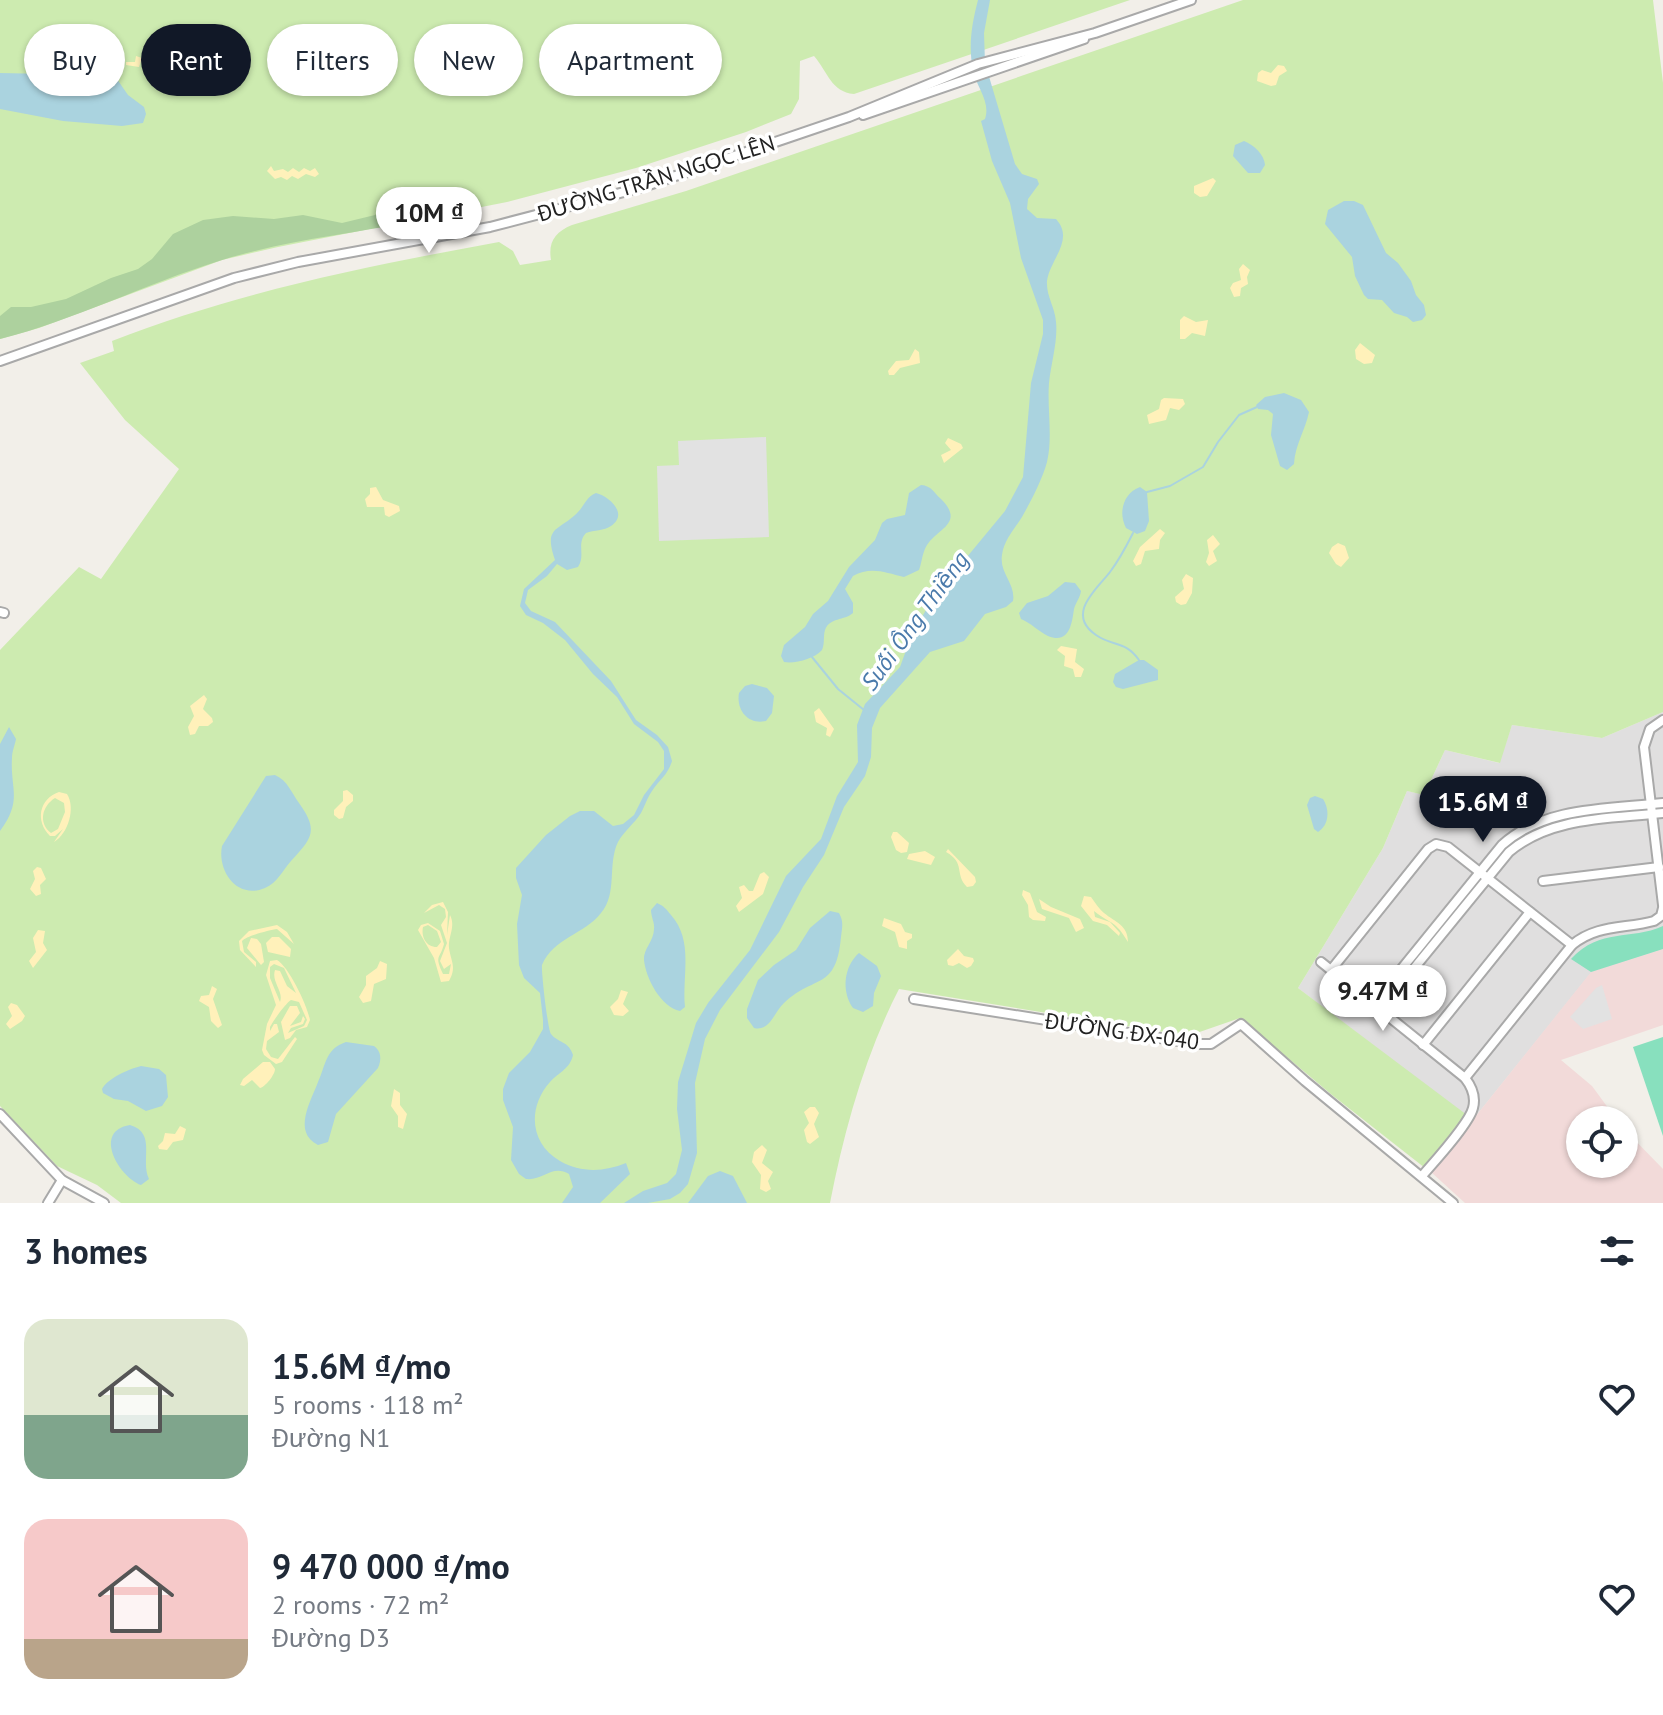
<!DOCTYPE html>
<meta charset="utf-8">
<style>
:root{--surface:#fff;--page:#f2f2f3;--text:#1f2937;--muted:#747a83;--accent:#111827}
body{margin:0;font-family:"PT Sans",sans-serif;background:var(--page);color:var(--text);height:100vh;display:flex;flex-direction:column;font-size:30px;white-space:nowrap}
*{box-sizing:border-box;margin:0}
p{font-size:26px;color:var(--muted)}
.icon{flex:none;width:44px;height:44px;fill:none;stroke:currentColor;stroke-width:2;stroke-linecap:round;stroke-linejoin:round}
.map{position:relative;height:1203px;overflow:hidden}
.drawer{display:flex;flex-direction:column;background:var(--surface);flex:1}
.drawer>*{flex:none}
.guide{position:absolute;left:24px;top:24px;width:800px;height:72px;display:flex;gap:16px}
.tools{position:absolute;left:1566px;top:1106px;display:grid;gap:16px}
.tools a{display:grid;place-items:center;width:72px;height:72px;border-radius:50%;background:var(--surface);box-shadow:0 2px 6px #0004;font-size:40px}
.price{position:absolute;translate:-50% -68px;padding:0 18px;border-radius:28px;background:#fff;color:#222;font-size:26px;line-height:52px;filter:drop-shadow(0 2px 4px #0008)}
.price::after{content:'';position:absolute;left:50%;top:48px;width:24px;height:18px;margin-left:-12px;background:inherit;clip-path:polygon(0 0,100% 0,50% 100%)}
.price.active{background:var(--accent);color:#fff}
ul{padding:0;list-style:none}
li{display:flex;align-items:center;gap:24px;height:200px;padding:0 24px}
li span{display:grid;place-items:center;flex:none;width:224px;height:160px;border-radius:24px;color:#555}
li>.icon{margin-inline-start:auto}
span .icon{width:96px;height:96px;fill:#fffc;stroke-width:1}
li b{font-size:34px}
h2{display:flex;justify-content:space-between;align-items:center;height:96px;padding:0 24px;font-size:34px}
.pill{padding:0 28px;border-radius:36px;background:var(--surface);box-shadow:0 2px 6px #0004;font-size:28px;line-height:72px}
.pill.active{background:var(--accent);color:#fff}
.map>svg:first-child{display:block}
</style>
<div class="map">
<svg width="1663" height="1203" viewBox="0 0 1663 1203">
<rect width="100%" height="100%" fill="#f2efe9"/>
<path fill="#e0dfdf" d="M1663,712V949L1591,973L1431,1172L1425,1168L1466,1116L1298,988L1383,848L1407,791L1424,795L1445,750L1499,763L1512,725L1602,738Z"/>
<path fill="#f2dad9" d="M1663,949V1025L1561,1060L1592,1086L1617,1120H1580V1164H1624V1129L1663,1169V1203H1465L1431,1172L1591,972Z"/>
<g fill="#cdebb0">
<path d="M0,0H1130L854,94C831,92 828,72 814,56L800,61L799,99L791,114L746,132L636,168L507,202L278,247L222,260L39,328L0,339Z"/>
<path d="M1243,0H1653L1663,83V712L1602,738L1512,725L1500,763L1445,750L1424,795L1407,791L1383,848L1298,988L1467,1115L1425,1168L1332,1095L1240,1018L1188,1036L899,989C865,1055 844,1131 830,1203H121L97,1185L57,1166L0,1106V650L79,567L101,579L179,469L125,420L80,363L114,351L112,341C238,292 367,266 499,242L513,251L520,265L551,260C548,242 555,232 572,225L686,191Z"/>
</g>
<path fill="#add19e" d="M400,197L412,222C348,234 282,241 219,261C145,284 75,320 0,339V316L11,307H31L66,299L111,278L138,269L152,259L173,234L203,220L233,216L274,219L303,215L342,223L375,215Z"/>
<g fill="#fff1ba" fill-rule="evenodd">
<path d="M152,47L156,50V55L164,57V60L159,62L155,59L151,64L147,61H141L139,67L126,65V62H135L136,56L142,58L152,55Z"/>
<path d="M1278,65L1284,66L1287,71L1279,76L1276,85L1271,86L1257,81L1258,73L1262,70L1271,73Z"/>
<path d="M271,166L274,171L283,169L288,172L293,168L299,172L304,168L310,171L315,168L319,174L315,177L306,174L298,179L292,176L287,180L281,177L275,179L267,171Z"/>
<path d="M1213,178L1216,181L1207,196L1200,197L1194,193V186Z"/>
<path d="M1243,264L1250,270L1247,277L1248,284L1241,288L1240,296L1234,297L1230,288L1233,283L1241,280L1239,269Z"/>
<path d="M1184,316L1196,322L1208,320L1205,336L1192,333L1185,339H1180V320Z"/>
<path d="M1360,343L1375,355L1372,363L1364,364L1356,359L1355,350Z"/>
<path d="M915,349L919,352L920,363L900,368L894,375H889L888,371L896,361L909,360Z"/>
<path d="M1164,398L1183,399L1185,404L1179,410L1170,408L1166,420L1149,424L1147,415L1159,409L1161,400Z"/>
<path d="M948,438L961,444L963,448L944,463L941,455L951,450L945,443Z"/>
<path d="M376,487L383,500L399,506L400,511L389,517L385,515L384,507H367L365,499L370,494V488Z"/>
<path d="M1160,529L1165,533L1160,540L1159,549L1145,551L1141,564L1136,566L1133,561L1140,547Z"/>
<path d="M1213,535L1220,544L1213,551L1217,561L1209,566L1206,562L1209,553L1207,540Z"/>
<path d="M1338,543L1345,546L1349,558L1341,567L1336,564L1329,553L1332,547Z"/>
<path d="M1186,574L1193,578L1192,593L1186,604L1181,605L1176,602L1175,597L1184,589L1182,580Z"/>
<path d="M1061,646L1077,649L1075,662L1084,669L1081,677H1075L1073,669L1064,666L1065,656L1057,650Z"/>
<path d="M204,695L207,699L203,709L212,718L213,722L208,726H199L195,734L190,735L188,727L194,716L190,706Z"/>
<path d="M819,708L834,729L830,737L826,735L827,728L816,722L814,712Z"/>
<path d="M347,790L353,795V801L346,807L343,818L339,819L334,815V810L343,801V791Z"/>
<path d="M59,792L67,794C76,808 68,834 54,842L63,829L55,836H50C35,821 39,799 59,792ZM55,798L64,803L65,812L58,829L51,833C38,823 42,806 55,798Z"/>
<path d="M893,832H897L909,843L907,852L901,853L896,850L891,837Z"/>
<path d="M948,849L975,877L976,882L973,886L967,887C954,874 966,863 946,852Z"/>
<path d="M925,851L935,857L931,865L907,859L909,854Z"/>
<path d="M37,867L41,868L46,879L40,885L41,894L36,896L30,889L35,879L33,871Z"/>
<path d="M764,872L769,877L763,894L739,912L736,906L742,898L739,887L744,885L749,891H753L760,874Z"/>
<path d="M1023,890L1030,893L1037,912L1046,917L1045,921L1033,920L1029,917L1028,905L1022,895Z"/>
<path d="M1084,896L1091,897C1095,902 1098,908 1104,913C1115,922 1128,925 1128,942C1115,920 1112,925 1094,911L1095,917L1110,922L1120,933L1119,936L1107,925L1093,921L1081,906Z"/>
<path d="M1039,899L1051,907L1080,919L1084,928L1076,932L1069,918L1042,909Z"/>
<path d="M443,902L448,912L447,935L450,915C456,927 448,936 449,948C451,962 457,967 449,981L441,982L434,958L418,930L421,925L428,923L440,931L444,944C440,960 434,954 443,974H449L451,964L444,969L440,961L447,943L441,925L446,917L445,909L439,905L424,913L432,905ZM428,925L437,931L441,942L437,947C426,947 421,937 423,927Z"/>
<path d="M884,918L901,924L905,932L912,934V938L907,941V949L899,947L895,932L882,926Z"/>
<path d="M277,925L287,932L294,944L277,929C270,930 246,936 242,941L244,952L256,962V967L240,950L239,941L249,931Z"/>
<path d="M38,930L45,931L43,943L47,950L33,968L29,961L36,952L33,938Z"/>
<path d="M272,937H279L291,949L290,957L268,952L266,943Z"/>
<path d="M251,938L257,939L261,944L264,962L261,965L247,948Z"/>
<path d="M958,949L964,956L973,958L974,961L971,966L967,968L959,963L953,966L948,965L947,960Z"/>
<path d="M277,960C289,967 307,1005 310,1020L307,1027L296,1030L290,1038L285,1040L281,1022L290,1006H297L300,1013L290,1026L301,1022L303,1016L305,1019L303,1024L291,1028L288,1033L304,1026L307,1020L299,1002L291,1000C286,1003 273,1021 270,1027V1031L274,1024H277L279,1032L267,1041L266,1049L271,1057L278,1059L295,1037L297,1039L282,1062L276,1064L264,1055L262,1050L267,1024L276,1005L266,975L270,961ZM274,964L284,968L296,993L287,986L280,971L275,970C271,982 284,991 280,1002L270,978V967Z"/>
<path d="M380,961L387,964L386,979L374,984L371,1001L363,1003L359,997L366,985V976L377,968Z"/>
<path d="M212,986L217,989L213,999L222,1025L218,1028L211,1021L209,1007L199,1001L201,996L209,995Z"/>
<path d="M621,990L628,992L623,1004L629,1011L623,1016L614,1015L610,1007L618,999Z"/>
<path d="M11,1003L17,1005L25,1016L22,1021L10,1029L6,1024L12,1016L8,1007Z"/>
<path d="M263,1062H270L275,1069C275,1075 265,1087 260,1088L252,1080L244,1086L240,1085L243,1079Z"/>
<path d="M394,1089L400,1093V1105L407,1114L403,1129L398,1127V1116L391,1106Z"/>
<path d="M810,1107H815L819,1113L814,1124L819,1137L810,1144L807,1142L804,1130L809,1123L804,1112Z"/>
<path d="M180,1126L186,1129L183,1140L173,1142L167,1150L159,1149L158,1146L163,1141L165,1133L175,1134Z"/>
<path d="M762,1145L767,1150L762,1163L773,1172L768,1181L771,1189L766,1192L760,1189L761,1175L752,1162L754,1152Z"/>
</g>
<g fill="#88e0be">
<path d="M1663,926V949L1591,972L1571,959C1601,927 1630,941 1663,926Z"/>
<path d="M1663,1037V1136L1633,1047Z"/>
</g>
<g fill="#e2e2e2">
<path d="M766,437L769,537L659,541L657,466L679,465L678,441Z"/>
<path d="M1602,985L1612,1019L1583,1029L1570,1017L1596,988Z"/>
</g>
<g fill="#aad3df">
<path d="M978,0H990L984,33L985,63L1015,164L1022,174L1037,179L1039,184L1028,199L1027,209L1037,218L1056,219C1075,240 1050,259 1047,281C1046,296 1055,307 1056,322C1058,341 1051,363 1049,383C1047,408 1053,437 1047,462C1042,480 1031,501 1022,517C1014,530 1004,540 1002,555C999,573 1016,584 1013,601L1006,607L985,614L964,641L930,652L880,708L872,728L871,757L865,776L844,807L824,855L803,887L779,932L720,1010L705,1039L695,1083L697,1153L688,1184L680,1193L670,1199L648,1203H624L643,1191L667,1183L676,1174L682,1150L677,1109L678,1082L696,1023L708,1003L750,950L786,876L821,839L837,796L858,762L857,725L865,704L900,667L912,634L933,598L1005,511L1023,477L1031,383L1043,334V320L1021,258L1010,203L992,161L981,121L985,119C991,101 976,87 973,70C968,46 972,23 978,0Z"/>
<path d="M103,69L112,72L128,95L144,107L146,114L143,123L122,126L63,121L0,109V73L48,74L79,81Z"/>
<path d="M1244,141C1254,145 1264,154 1265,165L1260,173H1248L1233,156L1235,145Z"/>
<path d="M1344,201H1354L1363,205L1386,253L1398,263L1411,281L1416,295L1424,305L1426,315L1422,320L1413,322L1407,317L1394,313L1382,300L1368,299L1364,295L1355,276L1352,257L1325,224L1328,210Z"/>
<path d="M1284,393L1301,400L1309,412C1305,431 1295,445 1294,464L1287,470L1280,466L1271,435L1273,414L1268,410L1258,409L1256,405L1265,397Z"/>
<path d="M921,485C932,486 933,492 941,499C965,523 938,528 927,545C922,553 922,562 919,570L904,577C886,573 871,566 853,576L845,589L853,603V613C844,621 830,617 825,630C823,637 825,643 822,650C814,659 795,664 784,662L781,656L784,645L805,627L813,614L828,601L849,567L875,540L882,523L887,519L905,515L909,493Z"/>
<path d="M1140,487L1147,492L1149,521L1145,531L1137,534L1126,528C1118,513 1123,493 1140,487Z"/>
<path d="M596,493C609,496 629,514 611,526C604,531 594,530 586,533C576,544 586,555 578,567L567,570L557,564L547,576L528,590L525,603L531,611L555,622L611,681L636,720L657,735L668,747L672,761C668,775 659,780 652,791C647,798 645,806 641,813C634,824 624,831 618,842C607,865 618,893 601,913C585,934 553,938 542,965C541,971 548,1031 551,1034C558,1043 569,1041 573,1055C570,1069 559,1072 550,1082C527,1108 530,1144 560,1161C581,1173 604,1172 626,1163L630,1174L600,1203H562L573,1187L569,1174C552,1164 543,1181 526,1179L519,1174L511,1160L513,1127L503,1100V1089L509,1073L530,1052L543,1029V1020L540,993L524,978L519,965L517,924L522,895L516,878V868L546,835L570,816L580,811H594L613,826L623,824L634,815L644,795L664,769V751L658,742L634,724L617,697L593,674L565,640L543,623L526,615L520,606L524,589L555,560C543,525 559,532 578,512C585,505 586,497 596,493Z"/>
<path d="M1065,582L1075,583L1081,591C1080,598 1076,602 1074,609C1072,622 1070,645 1048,636C1038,631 1031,623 1021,619L1019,613L1027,603L1048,596Z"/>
<path d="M1139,660H1144L1158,670V680L1123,689L1116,687L1113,682L1115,674Z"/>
<path d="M752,684L767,688L774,696L772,713L766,721C748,725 736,710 739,693L745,686Z"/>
<path d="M9,727L16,739C15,745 12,751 12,758C10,789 23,800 0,831V744Z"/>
<path d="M275,775C288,781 291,792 299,803C319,831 312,838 291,861C283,870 277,883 265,888C237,900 217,871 222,846L266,776Z"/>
<path d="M1315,796L1323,799C1330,810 1329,825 1318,832L1314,829L1307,805L1310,798Z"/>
<path d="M657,903C664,906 666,909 671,915C694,941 682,975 685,1007L680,1011C661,1007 646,979 644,960C643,949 654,941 654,929C655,923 651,917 651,910Z"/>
<path d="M830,911L839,913C844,922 842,927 841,937C836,991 815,974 784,1003C774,1012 770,1032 754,1028L747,1018V1009L758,980L774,965L796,950L810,928Z"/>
<path d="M859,953L877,966L881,976L874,993L873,1006L863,1012L853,1008C841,991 844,966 859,953Z"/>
<path d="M346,1042L374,1046C381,1051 382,1059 378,1068L336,1114L328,1142L318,1145C292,1132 311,1101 318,1082C326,1065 325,1049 346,1042Z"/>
<path d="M141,1066L159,1069L166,1075L168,1097L162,1106L146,1111L128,1101L114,1099L103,1093L102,1089C108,1078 129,1069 141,1066Z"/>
<path d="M130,1125C157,1133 140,1160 149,1179L141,1185C119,1177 92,1131 130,1125Z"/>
<path d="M720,1171L733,1176L747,1203H688L708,1176Z"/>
</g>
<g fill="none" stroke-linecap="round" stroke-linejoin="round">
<g stroke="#aad3df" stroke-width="2">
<path d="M1147,492L1170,486L1203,467L1218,442L1239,415L1257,407"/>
<path d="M1133,533C1126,547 1119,560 1110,572C1097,589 1065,614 1096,635C1113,647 1125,640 1139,660"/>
<path d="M812,657L838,689L864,710"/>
</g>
<g stroke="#a9a9a9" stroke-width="12">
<g id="minor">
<path d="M863,115L1084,39"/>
<path d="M0,361L234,278L298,262L490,227L643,187L849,117L978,64L1095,33L1191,0"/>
<path d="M0,612L4,613"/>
<path d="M1663,720L1650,729L1644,747L1663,905"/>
<path d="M1543,881L1659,867"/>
<path d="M1321,962L1465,1078C1472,1087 1476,1097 1473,1108C1469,1124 1434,1162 1422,1176"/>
<path d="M1331,970L1428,849L1436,844L1448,847L1572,945"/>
<path d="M914,999L1198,1044H1211L1241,1024L1305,1081L1453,1203"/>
<path d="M1373,1004L1502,845C1545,806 1609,809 1663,803"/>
<path d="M1380,1010L1509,852C1551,816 1611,819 1663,813"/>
<path d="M1423,1045L1530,912"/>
<path d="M1465,1078L1572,945C1597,924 1625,929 1654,921L1661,916L1663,908"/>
<path d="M0,1114L62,1180L104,1203"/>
<path d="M48,1203L62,1180"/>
</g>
</g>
<use href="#minor" stroke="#fff" stroke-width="8"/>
</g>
<g text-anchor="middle" stroke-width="7" stroke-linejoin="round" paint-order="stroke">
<g font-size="22" fill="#222" stroke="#fff">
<text transform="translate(656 178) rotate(-17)" y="8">ĐƯỜNG TRẦN NGỌC LÊN</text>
<text transform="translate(1122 1031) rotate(8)" y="8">ĐƯỜNG ĐX-040</text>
</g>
<g font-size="24" font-style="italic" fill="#4a7aab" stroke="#fff">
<text transform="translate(915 621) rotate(-54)" y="8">Suối Ông Thiềng</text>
</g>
</g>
</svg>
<div class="tools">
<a><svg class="icon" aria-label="locate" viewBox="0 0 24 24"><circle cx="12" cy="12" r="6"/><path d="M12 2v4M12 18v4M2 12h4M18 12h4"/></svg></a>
</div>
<b class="price" style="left:429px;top:255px">10M ₫</b>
<b class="price active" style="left:1483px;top:844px">15.6M ₫</b>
<b class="price" style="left:1383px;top:1033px">9.47M ₫</b>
<div class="guide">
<a class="pill">Buy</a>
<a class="pill active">Rent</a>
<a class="pill">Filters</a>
<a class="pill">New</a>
<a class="pill">Apartment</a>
</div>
</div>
<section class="drawer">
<h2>3 homes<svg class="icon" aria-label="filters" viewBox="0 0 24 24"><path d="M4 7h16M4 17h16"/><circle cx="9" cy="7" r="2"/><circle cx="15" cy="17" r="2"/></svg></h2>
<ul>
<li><span style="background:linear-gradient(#dfe7d0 60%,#7fa58c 0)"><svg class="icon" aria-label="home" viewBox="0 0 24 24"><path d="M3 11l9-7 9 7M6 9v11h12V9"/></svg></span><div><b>15.6M ₫/mo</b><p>5 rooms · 118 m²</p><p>Đường N1</p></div><svg class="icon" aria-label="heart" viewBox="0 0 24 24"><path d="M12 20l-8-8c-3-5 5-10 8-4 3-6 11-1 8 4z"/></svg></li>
<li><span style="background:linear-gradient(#f6c9c9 75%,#b9a48a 0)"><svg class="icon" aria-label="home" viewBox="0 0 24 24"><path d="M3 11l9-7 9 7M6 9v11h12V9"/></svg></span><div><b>9 470 000 ₫/mo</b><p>2 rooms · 72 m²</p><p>Đường D3</p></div><svg class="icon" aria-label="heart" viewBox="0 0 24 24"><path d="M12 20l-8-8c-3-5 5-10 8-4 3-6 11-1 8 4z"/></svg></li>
</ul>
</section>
